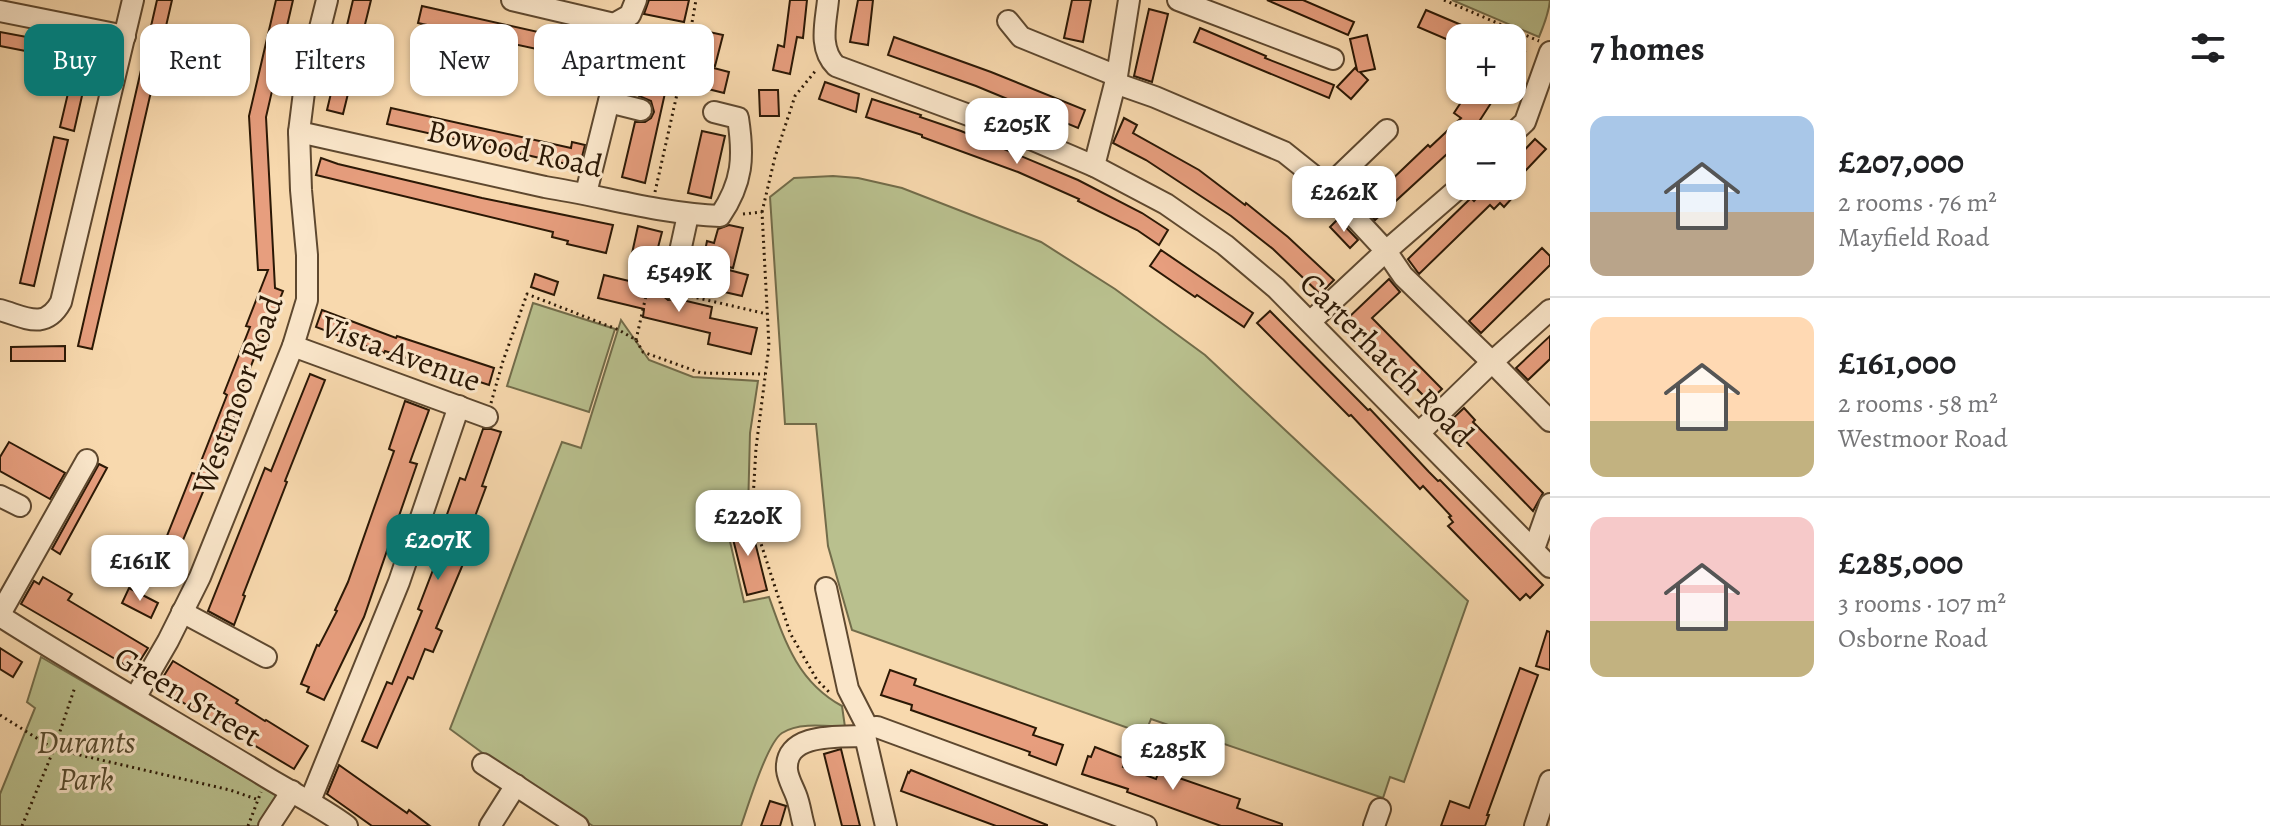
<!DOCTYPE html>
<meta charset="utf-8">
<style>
:root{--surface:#fff;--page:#f6f6f6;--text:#202124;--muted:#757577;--line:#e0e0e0;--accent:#0f766e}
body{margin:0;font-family:Alegreya,serif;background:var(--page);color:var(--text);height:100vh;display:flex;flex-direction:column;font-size:30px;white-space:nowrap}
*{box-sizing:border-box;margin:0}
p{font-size:26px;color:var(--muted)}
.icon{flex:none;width:44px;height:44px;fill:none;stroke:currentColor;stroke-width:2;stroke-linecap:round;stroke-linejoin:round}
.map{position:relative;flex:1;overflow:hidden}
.details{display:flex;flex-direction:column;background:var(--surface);width:720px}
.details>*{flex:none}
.top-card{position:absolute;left:24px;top:24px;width:760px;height:72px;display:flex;gap:16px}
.tools{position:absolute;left:1446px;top:24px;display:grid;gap:16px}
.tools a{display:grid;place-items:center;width:80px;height:80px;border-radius:16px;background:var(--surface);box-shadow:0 2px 6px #0004;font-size:40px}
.price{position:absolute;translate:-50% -68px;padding:0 18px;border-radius:16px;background:#fff;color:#222;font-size:26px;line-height:52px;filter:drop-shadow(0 2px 4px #0008)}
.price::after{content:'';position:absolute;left:50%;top:48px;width:24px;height:18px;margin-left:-12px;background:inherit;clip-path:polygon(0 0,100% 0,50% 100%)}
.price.current{background:var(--accent);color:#fff}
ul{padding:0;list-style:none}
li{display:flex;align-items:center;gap:24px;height:200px;padding:0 40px}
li+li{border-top:2px solid var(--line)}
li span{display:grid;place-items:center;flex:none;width:224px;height:160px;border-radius:16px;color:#555}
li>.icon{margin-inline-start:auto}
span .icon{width:96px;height:96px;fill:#fffc;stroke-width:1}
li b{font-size:34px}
h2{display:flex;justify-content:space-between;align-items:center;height:96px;padding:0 40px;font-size:34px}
.chip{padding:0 28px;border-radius:16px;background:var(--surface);box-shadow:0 2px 6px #0004;font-size:28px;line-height:72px}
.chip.current{background:var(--accent);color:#fff}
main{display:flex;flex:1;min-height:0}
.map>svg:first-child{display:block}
</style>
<main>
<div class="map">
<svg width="1550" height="826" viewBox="0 0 1550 826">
<rect width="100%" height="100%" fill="#f8d9ae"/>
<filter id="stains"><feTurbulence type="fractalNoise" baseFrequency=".0025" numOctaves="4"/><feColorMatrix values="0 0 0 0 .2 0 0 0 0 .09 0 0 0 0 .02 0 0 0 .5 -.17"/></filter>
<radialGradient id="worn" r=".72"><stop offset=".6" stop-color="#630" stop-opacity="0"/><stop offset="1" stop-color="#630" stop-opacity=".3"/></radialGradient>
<g fill="#b9c08e" stroke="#726c4a" stroke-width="2">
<path d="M1452,0H1550C1549,13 1544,25 1539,37Z"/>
<path d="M833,176L858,178L902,188L1041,242L1115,289L1205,355L1468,601L1404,782L1390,777L1383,798L1151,719L1145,734L852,630L828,546L816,424H785L770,197L794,178Z"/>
<path d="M533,303L615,329L589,412L507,386Z"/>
<path d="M621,320L649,360L693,377L758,381L750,433L748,512L725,520L744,602L769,597C785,642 798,682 842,706L845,727C826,726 799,722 782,733C767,743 748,806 741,826H593L507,771L450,729L562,442L581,448Z"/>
<path d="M41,657L280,797L263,826H0V794L35,708L27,702Z"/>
</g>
<g fill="#e79e7e" stroke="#2b1805" stroke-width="2">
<path d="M157,0H172L92,349L78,346Z"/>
<path d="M276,0H293L266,117L275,288L283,291L266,334L264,333L236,404L239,405L176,557L161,551L192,473L196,474L227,395L224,393L250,327L246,326L268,270H258L249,116Z"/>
<path d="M353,0H371L343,114L327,110Z"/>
<path d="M649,0H689L684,22L644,14Z"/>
<path d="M790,0H807L803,38L797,37L790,74L773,70L778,45L784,47Z"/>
<path d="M858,0H873L868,45L850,42Z"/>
<path d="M1072,0H1091L1083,42L1064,38Z"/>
<path d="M1267,0H1303L1354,22L1348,35Z"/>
<path d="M422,6L605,47L601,63L418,23Z"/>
<path d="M1149,9L1168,14L1152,82L1134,76Z"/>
<path d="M1426,10L1492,38H1460V45L1418,27Z"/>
<path d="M1200,28L1266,56L1265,58L1334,85L1329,98L1194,42Z"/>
<path d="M700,30L723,35L715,66L692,61Z"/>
<path d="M0,32L43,40L41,54L0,46Z"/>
<path d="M1367,35L1375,69L1360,72L1368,80L1351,99L1337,87L1355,68L1357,70L1350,39Z"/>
<path d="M894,37L991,72L1085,110L1078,128L976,86L888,55Z"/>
<path d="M76,40L94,43L74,131L60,127L78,51L74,50Z"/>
<path d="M1512,47L1525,52L1512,83Z"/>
<path d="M638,52L662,57L656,82L667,84L645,183L622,177L635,122H645L651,118L654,112L651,101L639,96L645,75L633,73Z"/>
<path d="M706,66L729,72L724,93L700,87Z"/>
<path d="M825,82L859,94L856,112L819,99Z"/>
<path d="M759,90H778L779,116H760Z"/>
<path d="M1469,90H1482L1493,100L1471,134H1460V142L1375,220L1363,207L1428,145L1430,147L1461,118L1454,113Z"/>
<path d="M872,99L921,115L920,117L961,131L1078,180L1142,213L1168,230L1159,245L1137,230L1078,201L1079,199L1018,172L922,137V135L866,117Z"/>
<path d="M391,108L571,148L572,142L585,145L579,169L567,166V164L387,124Z"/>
<path d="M1124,118L1137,125L1133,133L1199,170L1245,205L1246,203L1288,237L1334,280L1320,294L1273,249L1231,216L1146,160L1113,143Z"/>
<path d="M702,131L725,136L711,198L688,193Z"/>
<path d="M54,137L68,140L34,286L20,283Z"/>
<path d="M1535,139L1546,149L1512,185V163Z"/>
<path d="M321,158L338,164L482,198L613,225L606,253L567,244L568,241L552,237L553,232L316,175Z"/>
<path d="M1488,186H1501L1513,197L1504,207L1500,203L1494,209L1490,205L1419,274L1408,259L1471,198L1474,201Z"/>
<path d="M1338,219L1358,240L1350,248L1330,227Z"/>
<path d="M729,225L743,228L733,268L703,261L707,241L714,243L718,229Z"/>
<path d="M638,226L662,232L654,263L631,258Z"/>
<path d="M1542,248L1550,256V265L1481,333L1469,321Z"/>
<path d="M1161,250L1253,313L1244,327L1197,295L1195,297L1150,266Z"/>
<path d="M725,269L748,275L742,296L720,291Z"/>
<path d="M535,274L558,282L554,295L531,287Z"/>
<path d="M604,275L646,285L644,291L662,295L668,300L678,299L712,307L710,318L757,328L751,354L708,344L710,333L643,317L644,309L598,298Z"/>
<path d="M1389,279L1400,292L1372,318L1442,389L1429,401L1347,319Z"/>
<path d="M322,310L396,338L397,336L494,368L489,385L385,351L384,353L316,327Z"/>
<path d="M1270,311L1368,410L1370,409L1429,472L1438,481L1440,480L1543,585L1530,598L1526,594L1520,600L1448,526L1453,522L1449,517L1451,516L1423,486L1420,489L1351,415L1349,416L1257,323Z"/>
<path d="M1550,336V359L1528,380L1516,368Z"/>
<path d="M65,346V361H11V347Z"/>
<path d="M310,374L325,380L285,481L287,482L243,595L245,596L234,625L208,611L265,468L271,471Z"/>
<path d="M405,401L429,410L410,462L417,464L364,617L324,700L307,692L309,687L301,684L317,645L319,646L337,611L335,610L348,582L394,451L389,449Z"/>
<path d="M1464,408L1475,420L1473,422L1543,493L1533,511L1448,423Z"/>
<path d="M483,429H491L501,432L482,486L486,487L458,562L463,564L436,628L442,631L433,652L425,649L413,679L408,677L377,748L362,741L387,682L392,684L422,611L418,609L451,523L445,520L460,478L465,480Z"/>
<path d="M9,442L65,473L50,499L0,471V457Z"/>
<path d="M99,464L107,468L60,554L52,549Z"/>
<path d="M750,522L767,590L747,595L730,527Z"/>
<path d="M43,577L72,594L68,600L148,648L134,670L21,604L34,581L39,584Z"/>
<path d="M129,588L158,603L151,618L122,603Z"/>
<path d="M1547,631L1550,632V670L1536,666Z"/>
<path d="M0,648L22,662L13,677L0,669Z"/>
<path d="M173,661L238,700L236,703L265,721L266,720L308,746L294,769L157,687Z"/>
<path d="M1520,668L1538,675L1487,815H1489L1485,826H1441L1450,801L1469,808Z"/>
<path d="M890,670L916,679L914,685L1036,728L1033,735L1063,745L1056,765L1029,755L1030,752L911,710L912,705L881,695Z"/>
<path d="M1095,747L1126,759L1123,767L1156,779L1159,771L1240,799L1237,808L1282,824V826H1221L1127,792L1128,789L1082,774L1088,756L1091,757Z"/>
<path d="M841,749L856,810L860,826H842L824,754Z"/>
<path d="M339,765L407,813L409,810L430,826H372L327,794Z"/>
<path d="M911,770L1047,825V826H996L901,791L908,772L909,773Z"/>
<path d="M770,801L786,806L780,826H761Z"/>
</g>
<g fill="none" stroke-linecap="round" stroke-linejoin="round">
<g stroke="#5e482f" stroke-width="24">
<g id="minor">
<path d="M512,0L614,24L630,15L636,0"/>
<path d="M828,0C826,22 818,48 836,66L1012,131L1094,166L1166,204L1225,245L1276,288L1550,567"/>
<path d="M1178,0L1333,59"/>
<path d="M0,11L125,36"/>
<path d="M1008,21L1021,37L1117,76"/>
<path d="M1115,83L1155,97L1284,152L1324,184L1386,251L1403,276L1492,362L1550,421"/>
<path d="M609,102L641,110"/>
<path d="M299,132L545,187C603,196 661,214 720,216C743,182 744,157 738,118L714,112"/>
<path d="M1512,134L1525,122L1550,52"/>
<path d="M1094,166L1117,76L1129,0"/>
<path d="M1324,184L1335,180L1387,130"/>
<path d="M586,193L615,77"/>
<path d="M672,288L688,215"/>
<path d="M0,310C25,317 45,331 61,302L133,0"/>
<path d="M1310,322L1386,251L1461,186"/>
<path d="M293,346L487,417"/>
<path d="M1419,433L1492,362L1550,310"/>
<path d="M0,496L20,506"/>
<path d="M1534,549L1550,504"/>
<path d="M826,588L848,689L868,728"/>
<path d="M182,612L266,657"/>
<path d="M0,614L87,460"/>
<path d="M0,616C85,670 172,720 258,772C288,791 319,805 347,826"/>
<path d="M135,698L168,641L200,577L293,346L307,300V255L301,190L299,132L304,92L327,0"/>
<path d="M865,736L868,728L877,727L1146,826"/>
<path d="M865,736L886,826"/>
<path d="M483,764L578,826"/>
<path d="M310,801L399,582L459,406"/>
<path d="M269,826L292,791"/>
<path d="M490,826L516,785"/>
<path d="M804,826C801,816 800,805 796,795C793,787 788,779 787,770C784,732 840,737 865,736"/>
<path d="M1374,826L1380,809"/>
<path d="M1535,826L1550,781"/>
</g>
</g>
<g stroke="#2b1805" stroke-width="3" stroke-dasharray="2 4" stroke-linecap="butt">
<path d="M1444,0L1539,41"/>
<path d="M638,31L688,45"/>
<path d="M655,192L688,45L696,0"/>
<path d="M762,212L775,157L795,96L817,69"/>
<path d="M743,214L762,212L769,346L756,448L752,516L790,633L817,680L831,694"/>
<path d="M685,295L767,314"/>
<path d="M636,340L648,287L654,288"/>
<path d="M491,403L503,361L527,294L619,330L636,340L643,352L701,373L765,374"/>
<path d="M0,715L54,749L230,790L259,800"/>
<path d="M22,826L54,749L75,687"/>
<path d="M248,826L261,792"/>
</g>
<use href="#minor" stroke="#fae6ca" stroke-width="20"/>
</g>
<g text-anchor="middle" stroke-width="6" stroke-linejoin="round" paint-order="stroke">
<g font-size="32" fill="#2b1805" stroke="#fae6ca">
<text transform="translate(515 148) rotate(12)" y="11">Bowood Road</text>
<text transform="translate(401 353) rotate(20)" y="11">Vista Avenue</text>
<text transform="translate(1387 359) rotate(45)" y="11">Carterhatch Road</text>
<text transform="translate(237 395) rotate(-70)" y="11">Westmoor Road</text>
<text transform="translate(188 696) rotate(31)" y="11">Green Street</text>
</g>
<g font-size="32" font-style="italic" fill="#564a2e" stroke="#fae6ca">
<text x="86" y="753">Durants<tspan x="86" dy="37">Park</tspan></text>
</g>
</g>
<rect width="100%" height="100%" filter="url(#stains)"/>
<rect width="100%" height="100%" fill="url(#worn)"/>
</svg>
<div class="tools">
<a>+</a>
<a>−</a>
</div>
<b class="price" style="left:1017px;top:166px">£205K</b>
<b class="price" style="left:1344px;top:234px">£262K</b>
<b class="price" style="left:679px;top:314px">£549K</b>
<b class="price" style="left:748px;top:558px">£220K</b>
<b class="price current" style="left:438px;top:582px">£207K</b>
<b class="price" style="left:140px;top:603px">£161K</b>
<b class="price" style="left:1173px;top:792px">£285K</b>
<div class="top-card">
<a class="chip current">Buy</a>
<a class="chip">Rent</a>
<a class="chip">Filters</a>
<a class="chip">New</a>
<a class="chip">Apartment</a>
</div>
</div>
<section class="details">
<h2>7 homes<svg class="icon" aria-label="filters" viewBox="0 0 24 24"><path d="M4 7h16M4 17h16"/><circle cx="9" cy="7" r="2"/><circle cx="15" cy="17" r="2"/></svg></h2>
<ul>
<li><span style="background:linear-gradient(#a9c7e8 60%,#b9a48a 0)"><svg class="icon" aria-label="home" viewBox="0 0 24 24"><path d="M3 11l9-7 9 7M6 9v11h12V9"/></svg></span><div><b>£207,000</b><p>2 rooms · 76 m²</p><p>Mayfield Road</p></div></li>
<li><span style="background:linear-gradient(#ffd9b3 65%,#c2b280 0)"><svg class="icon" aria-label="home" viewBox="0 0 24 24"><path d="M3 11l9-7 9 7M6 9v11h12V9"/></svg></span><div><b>£161,000</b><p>2 rooms · 58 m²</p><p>Westmoor Road</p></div></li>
<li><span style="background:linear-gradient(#f6c9c9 65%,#c2b280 0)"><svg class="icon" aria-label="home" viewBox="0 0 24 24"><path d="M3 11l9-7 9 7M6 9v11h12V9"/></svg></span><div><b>£285,000</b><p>3 rooms · 107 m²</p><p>Osborne Road</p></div></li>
</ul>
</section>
</main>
